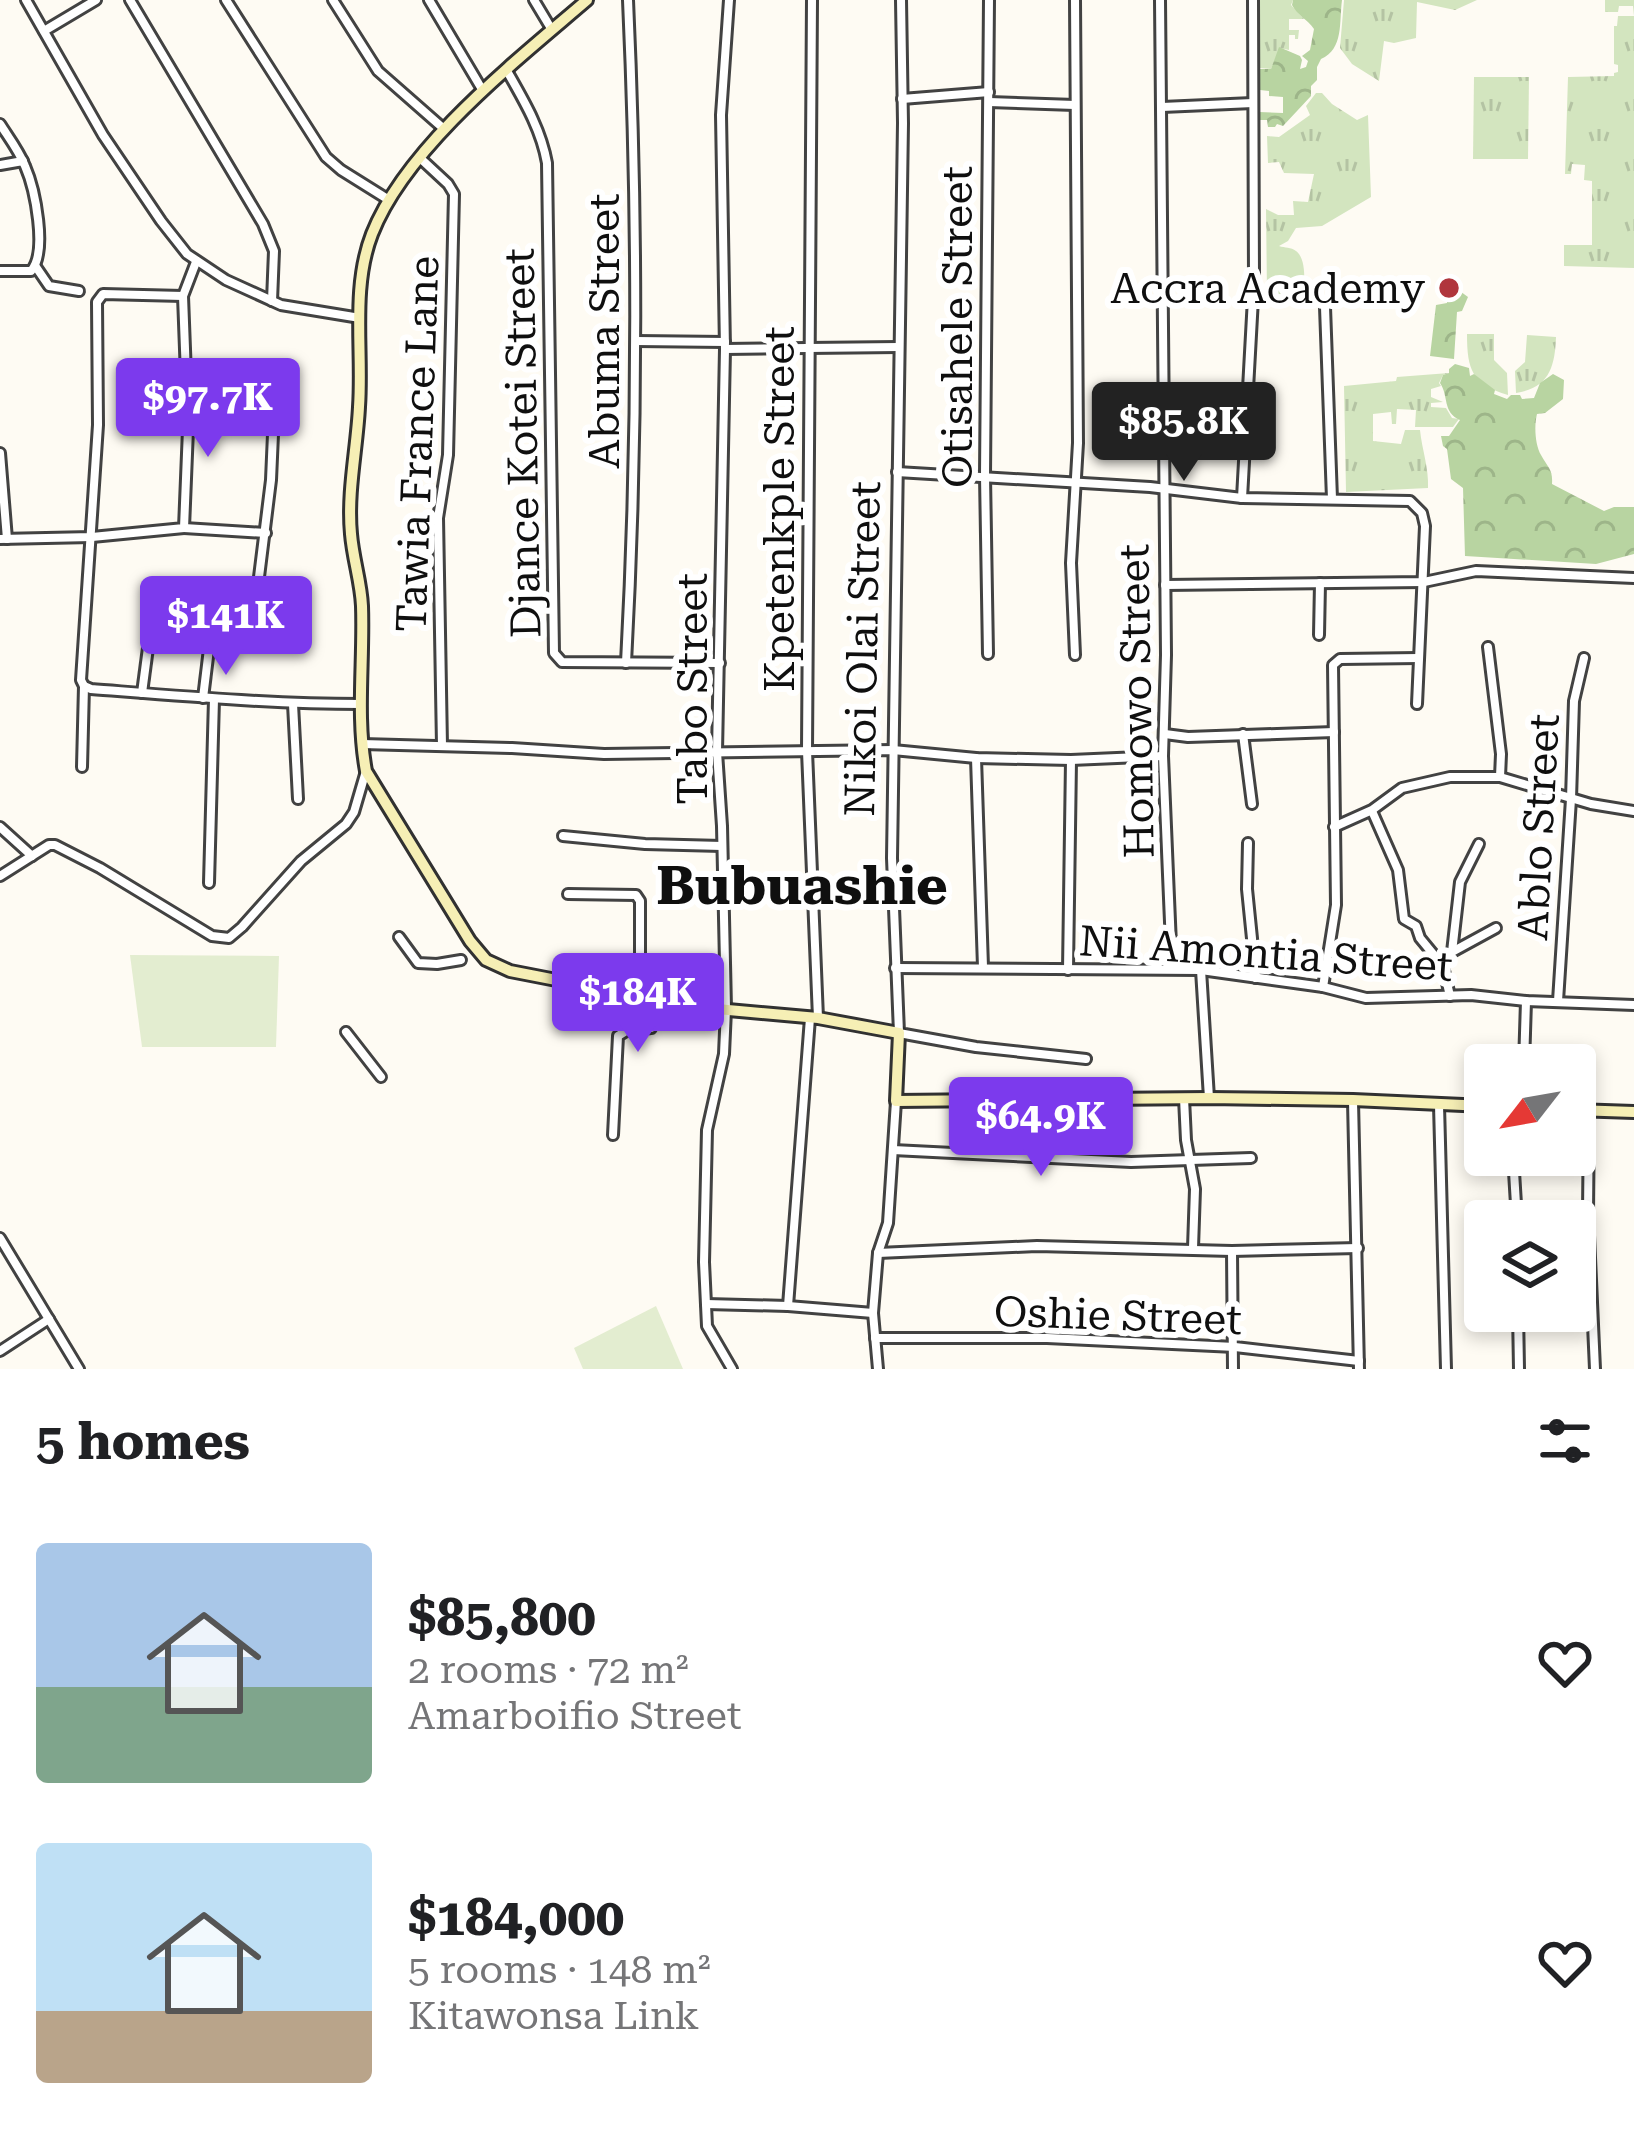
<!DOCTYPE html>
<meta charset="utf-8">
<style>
:root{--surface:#fff;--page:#f6f6f6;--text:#202124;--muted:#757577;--accent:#7c3aed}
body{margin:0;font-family:"Roboto Serif",serif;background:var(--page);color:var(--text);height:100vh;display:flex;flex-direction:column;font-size:45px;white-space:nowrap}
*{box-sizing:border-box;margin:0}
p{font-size:39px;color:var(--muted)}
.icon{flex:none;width:66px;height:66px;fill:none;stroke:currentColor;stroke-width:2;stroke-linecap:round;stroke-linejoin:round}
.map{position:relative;height:1369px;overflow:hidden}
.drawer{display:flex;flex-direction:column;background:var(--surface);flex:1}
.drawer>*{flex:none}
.needle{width:78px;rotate:239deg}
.fabs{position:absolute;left:1464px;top:1044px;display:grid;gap:24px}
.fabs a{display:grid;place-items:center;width:132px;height:132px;border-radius:12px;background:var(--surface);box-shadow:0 6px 18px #0003;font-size:60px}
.price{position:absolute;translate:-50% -102px;padding:0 27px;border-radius:12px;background:var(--accent);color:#fff;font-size:39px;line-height:78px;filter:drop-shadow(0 3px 6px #0008)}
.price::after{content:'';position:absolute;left:50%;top:72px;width:36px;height:27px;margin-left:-18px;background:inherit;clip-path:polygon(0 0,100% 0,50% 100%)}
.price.on{background:#222;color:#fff}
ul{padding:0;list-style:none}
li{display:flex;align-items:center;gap:36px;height:300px;padding:0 36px}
li span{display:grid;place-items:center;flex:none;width:336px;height:240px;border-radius:12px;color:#555}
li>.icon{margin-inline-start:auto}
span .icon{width:144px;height:144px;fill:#fffc;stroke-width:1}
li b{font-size:51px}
h2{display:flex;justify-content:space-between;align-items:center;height:144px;padding:0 36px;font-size:51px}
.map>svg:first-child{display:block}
</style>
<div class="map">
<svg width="1634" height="1369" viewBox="0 0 1634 1369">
<defs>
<pattern id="grass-tufts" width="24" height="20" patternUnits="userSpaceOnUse" patternTransform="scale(3)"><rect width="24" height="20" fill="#d3e5bf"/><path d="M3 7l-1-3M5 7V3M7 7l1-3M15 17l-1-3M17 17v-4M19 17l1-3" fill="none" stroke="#b4c3a3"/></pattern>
<pattern id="forest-crowns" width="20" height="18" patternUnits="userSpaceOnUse" patternTransform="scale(3)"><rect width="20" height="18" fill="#b8d4a1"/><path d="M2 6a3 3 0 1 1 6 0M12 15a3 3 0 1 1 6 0" fill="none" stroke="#9db589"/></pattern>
</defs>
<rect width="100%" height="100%" fill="#fefbf3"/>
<g fill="url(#grass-tufts)">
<path d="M1260,0H1293L1291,5L1304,19H1289V30H1299L1298,39H1295V35H1289V50L1280,48L1271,69L1260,68Z"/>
<path d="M1344,0H1477L1455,10L1417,2L1416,38L1394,43L1384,41L1379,81L1352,64L1340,48Z"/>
<path d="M1605,0H1634V268L1564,266V245H1592V181L1584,180L1585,165L1572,164L1571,174H1565L1568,77L1614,76V73L1618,72V65L1614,64V26H1617L1618,16H1634L1633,6H1619L1618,12H1605Z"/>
<path d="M1474,77H1529L1528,159H1473Z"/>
<path d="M1316,93H1322L1332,104L1357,120L1368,115L1371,197L1322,226L1296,228L1288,241L1279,246C1285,248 1291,247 1296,251C1307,259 1304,284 1304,296L1267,293L1266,209L1278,215H1294L1293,201L1308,202L1314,174L1284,173L1279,162L1268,163L1267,136L1279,137L1310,115L1306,106Z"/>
<path d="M1467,334H1494V360L1507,373L1508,395C1472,384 1467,370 1467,334Z"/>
<path d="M1527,335L1556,337C1555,367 1549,388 1516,393L1515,371L1525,362Z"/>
<path d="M1449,373L1443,375L1439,383L1441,386L1431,389V397L1443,402L1431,403V407L1446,408L1452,418L1459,419L1453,427H1415L1416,410L1397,409L1396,424H1392L1391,412L1373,414V441L1401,444L1405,430H1420C1422,450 1429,468 1428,488L1346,492L1344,386L1396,381L1397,377Z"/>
</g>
<g fill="url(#forest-crowns)">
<path d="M1293,0H1342C1339,22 1344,49 1321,59L1317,67V80L1311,86V96L1283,126L1277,124L1275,127H1268L1267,120H1259V112L1283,113V97L1269,96V91L1260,90V69H1271L1279,47L1300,56L1302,60L1300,69L1306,67L1308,61L1302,56L1310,50L1314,29C1308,20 1297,15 1292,5Z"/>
<path d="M1457,289L1468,297L1462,311L1457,312L1454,359L1430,356L1436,305L1447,303V290Z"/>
<path d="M1455,364L1469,368L1470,376L1474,374L1495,390L1494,394L1507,399L1511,395H1520L1522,399L1534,398L1540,383L1553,374L1564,380L1563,399L1545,413L1537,414C1534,425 1535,445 1541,455C1548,468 1553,469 1552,484L1604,511L1614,507H1634V554L1596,564L1465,556L1463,488L1451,479L1447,449L1443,446L1441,436H1449L1460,420C1442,412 1449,396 1440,383L1443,375L1449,373V369Z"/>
</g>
<g fill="#e3edd0">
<path d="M130,955L279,956L276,1047H142Z"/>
<path d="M656,1306L683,1369H583L574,1348Z"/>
</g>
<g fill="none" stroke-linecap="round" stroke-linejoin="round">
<g stroke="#424242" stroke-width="14">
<g id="street">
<path d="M26,0L103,135L161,221L187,254L226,280L281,305L360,318"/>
<path d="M130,0L263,224L274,251L272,301"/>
<path d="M226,0L326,157L341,170L389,200"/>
<path d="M333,0L378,71L444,129"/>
<path d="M429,0L483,91"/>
<path d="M534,0L552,30"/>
<path d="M729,0L721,115L725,349L717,752L722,826L726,1009L724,1054L707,1130L704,1262L707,1326L732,1369"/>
<path d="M812,0L807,751L818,1018"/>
<path d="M901,0L903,123L892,858L899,1033L976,1047L1086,1059"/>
<path d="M1075,0L1078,443L1071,563L1075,655"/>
<path d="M1160,0L1166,655L1163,756L1172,969"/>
<path d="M44,31L96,0"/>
<path d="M507,71C524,101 541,129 547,163L554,653L562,662L720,663"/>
<path d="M902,99L989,92"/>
<path d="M989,102L1075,105"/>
<path d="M1162,107L1253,103"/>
<path d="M0,124C9,138 19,151 25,166C35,189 48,252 31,271H0"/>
<path d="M420,158L448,184L454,194L448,455L438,518L442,746"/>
<path d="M0,165L23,161"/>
<path d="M36,267L49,286L79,291"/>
<path d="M1325,307L1332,499"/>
<path d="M636,341L725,342"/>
<path d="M725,349L899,347"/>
<path d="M0,453L7,539"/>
<path d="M897,472L1150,487L1242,498L1410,501L1422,513L1425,526L1417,704"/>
<path d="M1242,498L1254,280L1253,0"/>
<path d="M184,528L266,533"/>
<path d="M0,539L92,537L184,528L188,429L183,296L196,262"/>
<path d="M1165,585L1424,582L1476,571L1634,578"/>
<path d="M1319,635L1320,583"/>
<path d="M273,647L274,609L259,577L271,480L274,411"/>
<path d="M1488,647L1501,754L1500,777"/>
<path d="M988,654L985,476L989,0"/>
<path d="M626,663C638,442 638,221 628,0"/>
<path d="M84,686L91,689C181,696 271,704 361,704"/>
<path d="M142,693L151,625"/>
<path d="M203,698L212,624"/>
<path d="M293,704L298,799"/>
<path d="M1165,734L1188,737L1334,732"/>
<path d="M1243,734L1252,804"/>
<path d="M362,744L512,748L604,754L893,750L976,758L1071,760L1163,756"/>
<path d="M976,758L983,967"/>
<path d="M82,767L84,686L81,680L98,425L97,302L103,294L183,296"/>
<path d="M1372,811L1398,870L1404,919L1416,926L1420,938L1443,966L1450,996"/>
<path d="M0,827L32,856"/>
<path d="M1334,827L1372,810L1402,788L1450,777H1500L1591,804L1634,811"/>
<path d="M563,836L645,844L722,846"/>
<path d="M1248,843L1247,889L1256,978"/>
<path d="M0,876L49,845H55L100,868L212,936L229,938L242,927L301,861L346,824L354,812L366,771"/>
<path d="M209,883L214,699"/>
<path d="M568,894L636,895L640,901V995"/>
<path d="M399,937L418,963L437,964L461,960"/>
<path d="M1452,952L1496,928"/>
<path d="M1443,966L1452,952L1460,882L1479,844"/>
<path d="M895,968L1201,970L1323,987L1366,998L1471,995L1526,1001L1634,1005"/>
<path d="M1068,970L1071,760"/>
<path d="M1201,970L1209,1098"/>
<path d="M1323,987L1336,905L1333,665L1340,659L1419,658"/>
<path d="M1558,1001L1571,799L1574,701L1584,658"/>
<path d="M346,1032L381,1077"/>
<path d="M1524,1065L1526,1001"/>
<path d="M1184,1098L1186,1140L1195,1189L1193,1248"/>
<path d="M1353,1101L1359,1369"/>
<path d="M1439,1105L1446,1369"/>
<path d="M1589,1111L1588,1213L1595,1369"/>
<path d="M613,1135L618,1036L626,1031L651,1028L654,997"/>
<path d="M893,1150L1131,1162L1251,1158"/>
<path d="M1513,1155L1517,1221"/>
<path d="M0,1238L79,1369"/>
<path d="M1232,1251L1233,1369"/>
<path d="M878,1253L1037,1246L1232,1251L1358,1248"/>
<path d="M706,1304L788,1306L873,1313"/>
<path d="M788,1306L810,1018"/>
<path d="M1518,1311L1519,1369"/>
<path d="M875,1338H1047L1235,1347L1359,1361"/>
<path d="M0,1351L49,1319"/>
<path d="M878,1369L873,1313L878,1253L888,1223L896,1101"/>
</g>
</g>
<g stroke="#313131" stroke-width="16">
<g id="secondary">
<path d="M587,0C516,61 406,147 372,234C351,288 363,350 359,407C357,448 347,492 351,534C353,559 361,582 362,606C364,661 356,717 366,771L470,941L486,960L510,971L695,1007L818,1018L899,1033L896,1101L1209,1098L1353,1100L1485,1106"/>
<path d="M1575,1110L1634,1112"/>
</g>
</g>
<use href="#street" stroke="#fff" stroke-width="8"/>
<use href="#secondary" stroke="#f6efb5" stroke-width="10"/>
</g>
<circle fill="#b0363d" stroke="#fff" stroke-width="4.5" cx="1449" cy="288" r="12"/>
<g text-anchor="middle" stroke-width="12" stroke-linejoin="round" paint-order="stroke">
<g font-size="42" fill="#0f0f0f" stroke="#fff" text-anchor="end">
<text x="1425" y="303">Accra Academy</text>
</g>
<g font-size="42" fill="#0f0f0f" stroke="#fff">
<text transform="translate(957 327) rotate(-90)" y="15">Otisahele Street</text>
<text transform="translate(604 331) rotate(-90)" y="15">Abuma Street</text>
<text transform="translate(522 443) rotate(-91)" y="15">Djance Kotei Street</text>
<text transform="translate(417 444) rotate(-88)" y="15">Tawia France Lane</text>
<text transform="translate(779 509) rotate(-90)" y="15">Kpetenkple Street</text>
<text transform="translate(862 649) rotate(-89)" y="15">Nikoi Olai Street</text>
<text transform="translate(692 689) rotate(-90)" y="15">Tabo Street</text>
<text transform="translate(1136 701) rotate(-91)" y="15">Homowo Street</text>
<text transform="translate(1538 827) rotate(-87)" y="15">Ablo Street</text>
<text transform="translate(1266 953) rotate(4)" y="15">Nii Amontia Street</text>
<text transform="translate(1118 1315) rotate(2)" y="15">Oshie Street</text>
</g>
<g font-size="54" font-weight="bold" fill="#0f0f0f" stroke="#fff">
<text x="802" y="904">Bubuashie</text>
</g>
</g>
</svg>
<div class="fabs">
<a><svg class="needle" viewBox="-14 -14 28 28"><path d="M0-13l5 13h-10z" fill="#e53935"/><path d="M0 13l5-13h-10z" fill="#757577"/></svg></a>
<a><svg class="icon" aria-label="layers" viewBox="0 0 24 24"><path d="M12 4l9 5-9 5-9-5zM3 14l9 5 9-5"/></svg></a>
</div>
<b class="price" style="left:208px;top:460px">$97.7K</b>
<b class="price on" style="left:1184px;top:484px">$85.8K</b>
<b class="price" style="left:226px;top:678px">$141K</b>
<b class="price" style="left:638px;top:1055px">$184K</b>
<b class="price" style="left:1041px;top:1179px">$64.9K</b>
</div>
<section class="drawer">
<h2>5 homes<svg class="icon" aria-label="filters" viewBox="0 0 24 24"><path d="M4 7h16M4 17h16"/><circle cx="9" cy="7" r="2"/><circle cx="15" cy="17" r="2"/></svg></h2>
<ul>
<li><span style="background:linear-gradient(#a9c7e8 60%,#7fa58c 0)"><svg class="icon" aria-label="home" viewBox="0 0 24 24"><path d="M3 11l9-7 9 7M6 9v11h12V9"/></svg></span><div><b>$85,800</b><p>2 rooms · 72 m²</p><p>Amarboifio Street</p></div><svg class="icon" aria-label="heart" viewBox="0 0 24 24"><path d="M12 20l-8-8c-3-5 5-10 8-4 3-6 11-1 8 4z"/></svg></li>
<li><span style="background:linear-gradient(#bfe0f5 70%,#b9a48a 0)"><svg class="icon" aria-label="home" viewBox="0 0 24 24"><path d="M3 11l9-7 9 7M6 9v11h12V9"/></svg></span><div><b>$184,000</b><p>5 rooms · 148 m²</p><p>Kitawonsa Link</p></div><svg class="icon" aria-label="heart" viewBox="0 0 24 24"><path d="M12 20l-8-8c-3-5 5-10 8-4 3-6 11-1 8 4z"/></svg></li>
</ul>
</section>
